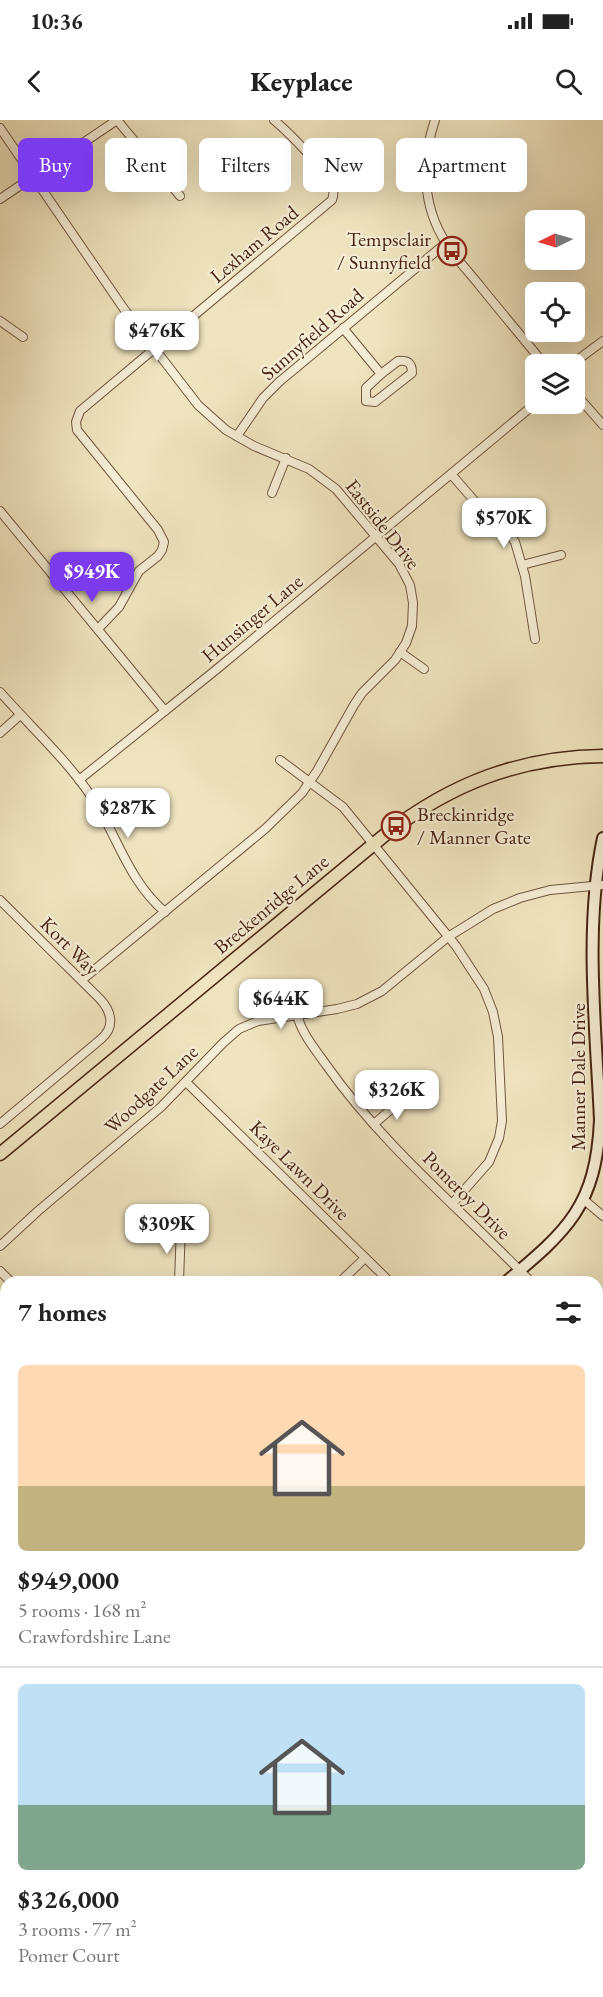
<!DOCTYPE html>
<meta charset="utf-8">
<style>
:root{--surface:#fff;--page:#f6f6f6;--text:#222;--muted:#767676;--line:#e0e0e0;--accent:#7c3aed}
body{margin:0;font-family:"EB Garamond",serif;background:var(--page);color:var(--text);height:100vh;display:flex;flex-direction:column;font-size:22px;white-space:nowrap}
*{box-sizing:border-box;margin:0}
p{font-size:20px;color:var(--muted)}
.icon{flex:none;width:33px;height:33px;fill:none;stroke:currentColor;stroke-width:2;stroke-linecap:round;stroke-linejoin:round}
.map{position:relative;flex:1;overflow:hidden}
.side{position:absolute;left:0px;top:1156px;width:603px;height:722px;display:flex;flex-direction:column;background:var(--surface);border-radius:18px 18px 0 0;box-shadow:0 6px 24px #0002}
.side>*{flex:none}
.guide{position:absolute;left:18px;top:18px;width:567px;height:54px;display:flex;gap:12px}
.needle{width:39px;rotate:265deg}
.tools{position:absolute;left:525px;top:90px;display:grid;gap:12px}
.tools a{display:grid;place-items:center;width:60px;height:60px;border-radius:9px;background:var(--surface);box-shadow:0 6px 24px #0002;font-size:30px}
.price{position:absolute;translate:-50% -51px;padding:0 14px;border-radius:12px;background:#fff;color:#222;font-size:20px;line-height:39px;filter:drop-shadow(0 2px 3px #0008)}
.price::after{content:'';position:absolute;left:50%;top:36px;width:18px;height:14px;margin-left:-9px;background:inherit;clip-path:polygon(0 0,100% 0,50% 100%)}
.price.selected{background:var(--accent);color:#fff}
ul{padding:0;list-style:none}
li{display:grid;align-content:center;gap:12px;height:318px;padding:0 18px}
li+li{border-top:2px solid var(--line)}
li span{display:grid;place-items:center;height:186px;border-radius:9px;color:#555}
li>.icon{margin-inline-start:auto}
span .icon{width:108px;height:108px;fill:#fffc;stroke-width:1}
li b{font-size:26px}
h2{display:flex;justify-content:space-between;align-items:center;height:72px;padding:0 18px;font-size:26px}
.pill{padding:0 21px;border-radius:9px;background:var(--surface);box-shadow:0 6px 24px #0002;font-size:21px;line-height:54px}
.pill.selected{background:var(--accent);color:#fff}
.status{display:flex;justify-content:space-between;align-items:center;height:42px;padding:0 30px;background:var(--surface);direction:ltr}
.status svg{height:16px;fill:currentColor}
header{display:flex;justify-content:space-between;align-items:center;height:78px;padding:0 18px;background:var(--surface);font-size:27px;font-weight:800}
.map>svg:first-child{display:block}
</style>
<div class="status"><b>10:36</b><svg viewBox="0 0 49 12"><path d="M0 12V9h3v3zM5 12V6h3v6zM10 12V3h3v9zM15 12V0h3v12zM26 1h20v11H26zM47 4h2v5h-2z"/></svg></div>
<header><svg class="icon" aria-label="back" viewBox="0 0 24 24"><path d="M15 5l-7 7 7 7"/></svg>Keyplace<svg class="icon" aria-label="search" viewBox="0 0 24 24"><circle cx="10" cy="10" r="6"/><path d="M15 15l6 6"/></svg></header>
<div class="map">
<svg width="603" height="1877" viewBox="0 0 603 1877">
<rect width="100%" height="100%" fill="#efe4bf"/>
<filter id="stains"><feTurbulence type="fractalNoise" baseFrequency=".00333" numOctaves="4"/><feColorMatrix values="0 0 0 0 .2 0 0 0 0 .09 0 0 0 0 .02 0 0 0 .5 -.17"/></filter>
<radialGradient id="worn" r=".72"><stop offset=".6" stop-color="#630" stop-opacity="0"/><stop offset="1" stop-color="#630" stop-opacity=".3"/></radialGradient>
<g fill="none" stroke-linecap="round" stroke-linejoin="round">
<g stroke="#71553e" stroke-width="10">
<g id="street">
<path d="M117,0L180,76"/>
<path d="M435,0C421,41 422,86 446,123C455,138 469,152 480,166C501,192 523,218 544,244"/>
<path d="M0,8L124,189L198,285L226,310L254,326L309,349L336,369L399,444L410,465L413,483L412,506L406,523L395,540L362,573L354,585L317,651L302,673L265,709L82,860"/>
<path d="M0,79L117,0"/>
<path d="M0,201L23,217"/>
<path d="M343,208L381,254"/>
<path d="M580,238L603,221"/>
<path d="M398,241C408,240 412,243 412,253L375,282L366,281V268L381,254Z"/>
<path d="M574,272L603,305"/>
<path d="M237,316L263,278L279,262L446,123"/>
<path d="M451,354L478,385L505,407L515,422L525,456L535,519"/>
<path d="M272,373L286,338"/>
<path d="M0,391L165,591"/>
<path d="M522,445L561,435"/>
<path d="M98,509L119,487L139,451L158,436L162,430L164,422L158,410L77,310L76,302L80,291L332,80C333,77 334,73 333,70C330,53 288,12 274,0"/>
<path d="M400,532L424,549"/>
<path d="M0,572C30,606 66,639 91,676C117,714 128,761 165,792"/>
<path d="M0,613L20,595"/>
<path d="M280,640L343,687L456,826L484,869L493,892L498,917L502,1001L499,1018L489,1042L452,1084"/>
<path d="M79,660L217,549L536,283"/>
<path d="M0,780L100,879C112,892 115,907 101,919L0,1004"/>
<path d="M297,895C302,914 315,929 327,946C384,1027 463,1091 531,1162"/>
<path d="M186,962L390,1162"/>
<path d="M374,1004L403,979"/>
<path d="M583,1079L603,1096"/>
<path d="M0,1126L38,1091L161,987L223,923L239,909L258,901L337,889L357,884L382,871L448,817L493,789L520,778L550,770L603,765"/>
<path d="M0,1151L11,1162"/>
<path d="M179,1162L181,1105"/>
<path d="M340,1162L365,1138"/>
<path d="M597,1228L603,1234"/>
<path d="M0,1255L6,1250"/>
<path d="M0,1292L6,1298"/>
<path d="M597,1387L603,1395"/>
<path d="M0,1447L6,1454"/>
<path d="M597,1559L603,1567"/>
<path d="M0,1584L6,1579"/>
<path d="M0,1613L6,1620"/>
<path d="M597,1619L603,1613"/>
<path d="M597,1697L603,1700"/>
<path d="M597,1762L603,1757"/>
<path d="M0,1821L6,1828"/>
<path d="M597,1859L603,1867"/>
<path d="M47,1872L52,1877"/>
<path d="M167,1872L171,1877"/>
</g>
</g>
<g stroke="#472513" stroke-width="14">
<g id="secondary">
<path d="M506,1162C568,1110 596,1086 600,1000C596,909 584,807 603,718"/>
<path d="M463,1872L467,1877"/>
<path d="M399,1877L405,1872"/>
</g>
</g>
<g stroke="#472513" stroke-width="15">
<path id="primary" d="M0,1034L386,714C452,663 520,637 603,636"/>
</g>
<use href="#street" stroke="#f5edd5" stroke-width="8"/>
<use href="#secondary" stroke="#f5edd5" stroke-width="10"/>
<use href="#primary" stroke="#efe4bf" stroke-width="12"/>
</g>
<defs>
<g id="bus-ring" transform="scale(1.5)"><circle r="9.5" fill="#f5edd5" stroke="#8f2418" stroke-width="1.5"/><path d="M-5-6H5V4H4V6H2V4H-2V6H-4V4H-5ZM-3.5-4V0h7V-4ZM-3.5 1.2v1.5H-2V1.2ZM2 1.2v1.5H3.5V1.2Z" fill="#8f2418"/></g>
</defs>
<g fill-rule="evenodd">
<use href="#bus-ring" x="452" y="131"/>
<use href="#bus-ring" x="396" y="706"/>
</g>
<g text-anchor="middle" stroke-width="4.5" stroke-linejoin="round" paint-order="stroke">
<g font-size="20" fill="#472513" stroke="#f5edd5" text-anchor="end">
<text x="431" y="126">Tempsclair<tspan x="431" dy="23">/ Sunnyfield</tspan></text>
<text x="417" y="701" text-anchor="start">Breckinridge<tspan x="417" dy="23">/ Manner Gate</tspan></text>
</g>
<g font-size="20" fill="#472513" stroke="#f5edd5">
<text transform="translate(254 124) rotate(-40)" y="7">Lexham Road</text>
<text transform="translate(312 214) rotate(-41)" y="7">Sunnyfield Road</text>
<text transform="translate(383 404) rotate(52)" y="7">Eastside Drive</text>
<text transform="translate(252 498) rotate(-40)" y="7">Hunsinger Lane</text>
<text transform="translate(271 784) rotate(-40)" y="7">Breckenridge Lane</text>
<text transform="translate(70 826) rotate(45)" y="7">Kort Way</text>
<text transform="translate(578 957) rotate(-90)" y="7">Manner Dale Drive</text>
<text transform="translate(151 969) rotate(-43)" y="7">Woodgate Lane</text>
<text transform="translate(300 1050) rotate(45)" y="7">Kaye Lawn Drive</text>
<text transform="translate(467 1075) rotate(45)" y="7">Pomeroy Drive</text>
</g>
</g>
<rect width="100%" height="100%" filter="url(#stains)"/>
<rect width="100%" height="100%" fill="url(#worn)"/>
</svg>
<div class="tools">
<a><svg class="needle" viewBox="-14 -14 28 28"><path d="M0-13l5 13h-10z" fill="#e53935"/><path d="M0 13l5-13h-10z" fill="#767676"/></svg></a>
<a><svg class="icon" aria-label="locate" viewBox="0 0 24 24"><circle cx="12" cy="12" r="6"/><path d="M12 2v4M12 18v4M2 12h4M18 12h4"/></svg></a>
<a><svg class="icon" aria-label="layers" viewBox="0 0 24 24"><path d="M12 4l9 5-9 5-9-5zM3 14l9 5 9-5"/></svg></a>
</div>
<b class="price" style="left:157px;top:242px">$476K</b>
<b class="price" style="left:504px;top:429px">$570K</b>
<b class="price selected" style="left:92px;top:483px">$949K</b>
<b class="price" style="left:128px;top:719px">$287K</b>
<b class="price" style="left:281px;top:910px">$644K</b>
<b class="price" style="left:397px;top:1001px">$326K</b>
<b class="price" style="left:167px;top:1135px">$309K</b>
<div class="guide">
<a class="pill selected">Buy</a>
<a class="pill">Rent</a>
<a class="pill">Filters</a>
<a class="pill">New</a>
<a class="pill">Apartment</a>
</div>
<section class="side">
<h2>7 homes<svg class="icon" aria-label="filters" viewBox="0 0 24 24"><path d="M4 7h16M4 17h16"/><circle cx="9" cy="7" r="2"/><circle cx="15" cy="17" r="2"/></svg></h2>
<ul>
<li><span style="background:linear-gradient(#ffd9b3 65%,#c2b280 0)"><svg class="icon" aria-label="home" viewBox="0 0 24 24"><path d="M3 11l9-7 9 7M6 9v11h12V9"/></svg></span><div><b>$949,000</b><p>5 rooms · 168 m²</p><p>Crawfordshire Lane</p></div></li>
<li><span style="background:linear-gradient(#bfe0f5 65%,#7fa58c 0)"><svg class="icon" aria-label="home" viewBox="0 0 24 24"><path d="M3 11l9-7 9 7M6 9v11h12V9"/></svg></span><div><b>$326,000</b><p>3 rooms · 77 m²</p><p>Pomer Court</p></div></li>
</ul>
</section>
</div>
